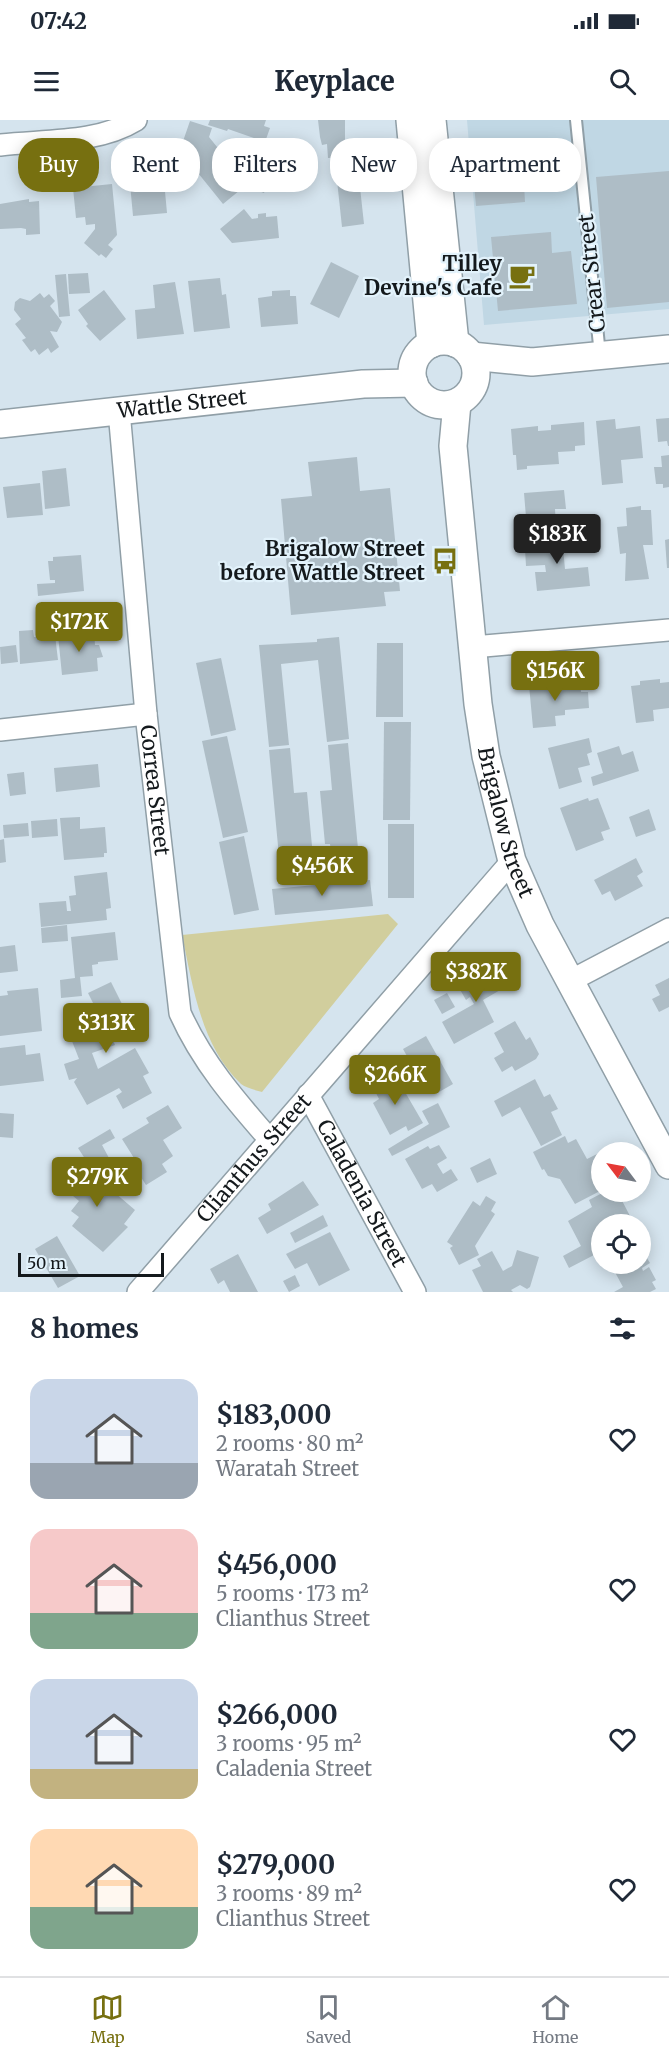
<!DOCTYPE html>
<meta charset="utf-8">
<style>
:root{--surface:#fff;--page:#f2f2f3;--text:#1f2937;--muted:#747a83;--line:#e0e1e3;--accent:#777010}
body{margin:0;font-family:Merriweather,serif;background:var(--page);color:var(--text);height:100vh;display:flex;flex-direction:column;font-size:22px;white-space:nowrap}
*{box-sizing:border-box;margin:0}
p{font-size:20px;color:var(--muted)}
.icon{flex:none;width:33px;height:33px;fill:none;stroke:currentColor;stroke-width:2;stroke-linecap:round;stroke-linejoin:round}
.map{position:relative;height:1172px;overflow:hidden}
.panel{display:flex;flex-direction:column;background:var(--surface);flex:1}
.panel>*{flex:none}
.banner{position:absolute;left:18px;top:18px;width:633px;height:54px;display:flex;gap:12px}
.needle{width:39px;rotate:302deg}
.buttons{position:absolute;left:591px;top:1022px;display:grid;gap:12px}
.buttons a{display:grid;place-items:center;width:60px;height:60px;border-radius:50%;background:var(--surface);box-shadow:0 3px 15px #0003;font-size:30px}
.scale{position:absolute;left:18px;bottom:15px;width:146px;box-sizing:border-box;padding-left:6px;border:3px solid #14191c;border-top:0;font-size:16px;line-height:21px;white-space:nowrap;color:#14191c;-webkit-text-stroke:4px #e2f2fb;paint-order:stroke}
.price{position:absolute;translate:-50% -51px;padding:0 14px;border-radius:6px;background:var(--accent);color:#fff;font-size:20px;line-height:39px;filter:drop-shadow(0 2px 3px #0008)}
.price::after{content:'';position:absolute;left:50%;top:36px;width:18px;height:14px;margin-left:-9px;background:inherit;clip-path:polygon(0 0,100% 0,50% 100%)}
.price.selected{background:#222;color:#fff}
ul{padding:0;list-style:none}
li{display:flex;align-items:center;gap:18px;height:150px;padding:0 30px}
li span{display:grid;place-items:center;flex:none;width:168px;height:120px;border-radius:18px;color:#555}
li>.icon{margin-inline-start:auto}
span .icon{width:72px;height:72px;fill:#fffc;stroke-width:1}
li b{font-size:26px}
h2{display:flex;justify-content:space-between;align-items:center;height:72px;padding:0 30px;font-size:26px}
.chip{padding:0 21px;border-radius:24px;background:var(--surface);box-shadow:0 3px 15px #0003;font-size:21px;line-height:54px}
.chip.selected{background:var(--accent);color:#fff}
.status{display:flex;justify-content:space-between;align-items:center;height:42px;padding:0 30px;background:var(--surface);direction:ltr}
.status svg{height:16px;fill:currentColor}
header{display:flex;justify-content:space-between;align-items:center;height:78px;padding:0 30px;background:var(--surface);font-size:27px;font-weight:800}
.menu{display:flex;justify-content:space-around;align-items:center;height:84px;border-top:2px solid var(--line);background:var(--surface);font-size:16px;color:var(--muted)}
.menu a{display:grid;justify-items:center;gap:3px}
.menu .selected{color:var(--accent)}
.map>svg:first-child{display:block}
</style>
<div class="status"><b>07:42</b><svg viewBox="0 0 49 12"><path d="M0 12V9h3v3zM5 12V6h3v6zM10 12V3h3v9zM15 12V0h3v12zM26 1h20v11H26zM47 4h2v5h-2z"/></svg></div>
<header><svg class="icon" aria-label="menu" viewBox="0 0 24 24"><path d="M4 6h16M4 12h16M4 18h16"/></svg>Keyplace<svg class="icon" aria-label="search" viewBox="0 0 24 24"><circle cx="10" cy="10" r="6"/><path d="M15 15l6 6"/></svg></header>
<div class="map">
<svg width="669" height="1172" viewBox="0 0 669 1172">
<rect width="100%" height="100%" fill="#d5e4ee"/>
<path fill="#c0d7e4" d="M467,0H669V189L484,205Z"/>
<path fill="#d1ce9d" d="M388,794L398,804L262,972C256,970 246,968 241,964C201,926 193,867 182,815Z"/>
<g fill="#aebdc6">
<path d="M210,0H266L264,6L270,8L265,22L228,9L227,11L208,5Z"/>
<path d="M318,0H345V37L328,38L327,24L322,25L320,17Z"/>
<path d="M190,1L212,8L209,17L230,43L234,31L242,33L252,24L273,47L264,73L245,66L223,84L190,43L186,46L177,35L185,28L181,27Z"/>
<path d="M559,28L560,65L531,66L529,29Z"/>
<path d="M505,39L506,47L523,46L525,82L476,86L472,42Z"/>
<path d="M358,49L364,104L342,107L336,51Z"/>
<path d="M669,51V182L607,188L596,57Z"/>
<path d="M164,61L167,93L133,96L130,64Z"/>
<path d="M112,64L117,115L108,125L113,129L106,138L101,134L99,136L84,123L95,109V104L86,105L85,97L76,98L73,68Z"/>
<path d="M29,79V82L39,81L40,114L26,115V109L21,108L0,109V84Z"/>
<path d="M244,89L252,99L258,98V94L266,93V97L277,96L279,118L232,123L220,109Z"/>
<path d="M551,112L552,133L571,131L577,184L498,191L491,117Z"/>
<path d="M331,142L359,156L339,198L310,184Z"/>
<path d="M88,153L90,173L69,174L68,154Z"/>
<path d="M66,154L70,196L59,197L55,155Z"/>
<path d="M220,158L222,175L226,174L230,208L194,212L188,161Z"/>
<path d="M175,162L184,214L137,219L135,190L155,188L153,165Z"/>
<path d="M104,170L126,199L100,221L86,206L88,204L78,190Z"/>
<path d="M290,170V176H296L298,204L261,207L258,178L272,176V171Z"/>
<path d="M40,173L44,178L49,174L55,181L50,186L62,202L57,212L50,211L59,227L51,233L48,228L39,235L35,229L31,232L22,220L26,218L15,204L21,199L14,190L15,182L20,178L30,181Z"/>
<path d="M669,298V326H668L667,321L658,322L656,299Z"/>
<path d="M615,299L616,309L640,306L643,338L621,340L623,363L602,365L596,301Z"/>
<path d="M584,302L585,325L575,326V331L558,332L559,344L527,346V349L517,350L516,335H513L511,309L538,306V311L551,310V305Z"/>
<path d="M669,335V367L663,368V364H656L654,347H662L661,336Z"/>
<path d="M357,337L360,371L390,368L400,471L384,472L386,486L291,495L281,379L312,376L308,342Z"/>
<path d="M66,348L70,386L45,389L42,351Z"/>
<path d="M40,363L43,395L7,398L3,367Z"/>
<path d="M564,370L566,389H555L556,406L527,409L524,373Z"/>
<path d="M641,386V390H651L653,425H643L649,459L625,461L626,433L620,434L617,407L627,406L626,388Z"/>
<path d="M580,415L581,426L563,428L565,449L588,447L590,466L537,471L535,452H546L545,445L526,446L525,429L549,427L548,418Z"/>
<path d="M669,419V448H667L665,420Z"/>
<path d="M81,435L84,471L38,476L37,464L55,463V460H50L48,441H53V437Z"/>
<path d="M33,510L34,517L55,515L58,540L20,544L19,511Z"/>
<path d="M94,512L95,525H99L103,537L97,538L98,551L62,555L58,515Z"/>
<path d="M339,517L349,619L327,622L318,540L281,544L289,625L269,627L259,525L317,522V519Z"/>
<path d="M377,523H403V597H376Z"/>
<path d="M16,525L18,542L1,544L0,527Z"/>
<path d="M221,538L236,610L211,616L196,543Z"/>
<path d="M660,559V563L669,562V588L653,590L654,601L636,603L631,566L640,565V561Z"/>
<path d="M580,561L581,572H588L589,588L565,590V595L555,596L556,606L533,608L529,565Z"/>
<path d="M384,602H411L410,700H383Z"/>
<path d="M227,616L248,712L223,718L202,621Z"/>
<path d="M589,618L592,632L587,634L590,645L578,648L582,662L559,669L548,628Z"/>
<path d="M348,623L359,739L338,741V739H332L330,724H325L320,671L332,670L328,625Z"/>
<path d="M619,626L622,635L633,631L639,651L593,666L591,657L603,653L597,633Z"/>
<path d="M290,628L294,673L307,672L312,726L299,727H306L307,742L280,747L269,630Z"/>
<path d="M98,644L100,667L56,672L54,648Z"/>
<path d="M24,652L26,674L10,676L7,654Z"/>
<path d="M588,678L589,681L598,678L610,709L601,712L604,720L576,731L560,688Z"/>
<path d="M649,689L656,710L636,717L629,697Z"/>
<path d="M80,697V709L105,707L107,733H104V737L64,740L60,698Z"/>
<path d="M57,699L58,716L32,718L31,701Z"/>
<path d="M28,703L29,716L4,718L3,705Z"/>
<rect x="388" y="704" width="26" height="74"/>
<path d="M244,716L259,790L234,795L219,722Z"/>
<path d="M4,719L6,742L0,743V720Z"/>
<path d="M636,738L643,752L637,756L643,766L615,781L610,771L602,775L594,760Z"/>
<path d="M107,752L111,788L106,789L107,800L41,807L39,783L66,781L67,791H71L69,776L76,775L74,756Z"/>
<path d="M370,760L373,786L275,795L272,769Z"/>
<path d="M67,805L68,821L42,823L41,808Z"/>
<path d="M115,812L118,840L98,842V844L92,845L93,856L80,857L82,876L61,878L60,860L75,858L71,817Z"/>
<path d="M15,825L18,851L0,853V827Z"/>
<path d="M492,840L507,866L483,880L494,902L454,924L442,902L474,884L470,877L466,880L458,866L476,857L473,851Z"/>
<path d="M669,858V887L659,892L652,879L660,875L655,865Z"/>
<path d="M111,862L131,902L109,912L115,925L92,933L98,949L135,928L149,953L143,956L152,973L123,989L116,976L122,972L119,968L87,985L74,962L77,958L69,960L64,944L79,939L70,916L85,908L79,897L96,889L88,873Z"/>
<path d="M38,868L42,911L0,916V876L8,875L7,871Z"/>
<path d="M447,873L455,887L442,894L434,880Z"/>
<path d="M515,901L526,920L530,917L539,934L536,939L515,951L512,946L502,952L494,938L504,932L494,913Z"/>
<path d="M426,916L453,964L439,972L434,962L424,967L421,962L416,965L407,948L412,945L403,929Z"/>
<path d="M25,925L26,935L40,933L44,961L0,966V928Z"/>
<path d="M394,953L423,1003L408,1011L406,1006L390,1015L373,983L379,979L372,965Z"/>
<path d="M535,959L544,977L550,974L558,989L551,992L562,1015L541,1026L520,987L502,997L494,981Z"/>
<path d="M438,983L450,1007L392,1036L388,1029L429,1004L422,991Z"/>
<path d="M168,985L182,1008L163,1020L173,1036L162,1044L167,1052L146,1065L135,1048L139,1046L122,1019L149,1003L146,998Z"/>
<path d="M0,993L14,994L13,1018L0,1017Z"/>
<path d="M110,1009L115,1018L102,1025L109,1038L91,1048L78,1028Z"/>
<path d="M565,1016L568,1023L576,1019L587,1039L597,1034L602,1042V1070L575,1084L560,1059L548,1056L544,1049L542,1050L533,1032Z"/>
<path d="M439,1025L447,1038L437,1044L443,1054L451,1049L458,1060L437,1072L432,1064L422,1069L405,1039L428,1026L430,1029Z"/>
<path d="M490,1038L497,1054L477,1063L470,1048Z"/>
<path d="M80,1043L135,1090L124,1104L128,1107L103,1132L72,1106L79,1097L71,1091L79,1081L60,1065Z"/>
<path d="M303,1061L319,1085L267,1114L258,1098L271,1090L268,1084Z"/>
<path d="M606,1071H617L630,1096L615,1104H602V1138L598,1139L596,1134L569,1148L563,1136L581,1126L568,1101L592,1087L589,1080Z"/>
<path d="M486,1076L496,1082L491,1091L495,1094L475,1126L479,1135L459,1145L450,1128L453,1126L447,1122L473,1081L480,1086Z"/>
<path d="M323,1095L328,1106L295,1123L290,1113Z"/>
<path d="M330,1112L350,1150L319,1166L307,1143L295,1149L286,1134Z"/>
<path d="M57,1116L80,1156L58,1168L35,1129Z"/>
<path d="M640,1127L650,1143L642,1148L643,1151L649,1147L656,1160L652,1162L656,1169L650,1172H614L623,1167L610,1143H640Z"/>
<path d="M517,1130L539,1137L530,1167L527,1169L520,1165L511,1170L513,1172H483L472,1150L481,1146L477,1139L492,1131L503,1151L512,1146Z"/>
<path d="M238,1134L258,1172H230L224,1160L218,1164L210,1149Z"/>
<path d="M295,1155L300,1166L289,1172L283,1161Z"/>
</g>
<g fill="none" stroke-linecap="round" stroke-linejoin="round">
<g stroke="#909fa7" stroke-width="14">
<path id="service" d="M576,0L600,235"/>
</g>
<g stroke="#909fa7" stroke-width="24">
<g id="minor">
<path d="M0,25C44,20 97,24 136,0"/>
<path id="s1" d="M119,291L146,594L180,893C202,942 235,980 270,1020"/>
<path d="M473,527L669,510"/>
<path d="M0,610L146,594"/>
<path d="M570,861L669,809"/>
<path id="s2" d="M308,975L415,1172"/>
<path id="s3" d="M138,1172L512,741"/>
</g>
</g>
<g stroke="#909fa7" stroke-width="30">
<g id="tertiary">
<path d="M410,0L431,224"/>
<path d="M432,0L455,223"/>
<circle cx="444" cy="253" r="32"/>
<path d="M471,236L532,242L669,229"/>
<path id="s4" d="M457,283L453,326L478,584L486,636L512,741L540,805L669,1045"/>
<path id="s5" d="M0,304L363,264L414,263"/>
</g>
</g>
<use href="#service" stroke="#fff" stroke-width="10"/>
<use href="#minor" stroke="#fff" stroke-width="21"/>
<use href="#tertiary" stroke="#fff" stroke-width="27"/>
</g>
<defs>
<g id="cafe-bare" transform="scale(2.07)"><path d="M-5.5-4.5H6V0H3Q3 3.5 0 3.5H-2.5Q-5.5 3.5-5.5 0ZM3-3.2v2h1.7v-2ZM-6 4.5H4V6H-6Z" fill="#777010" stroke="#e2f2fb" stroke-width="2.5" paint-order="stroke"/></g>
<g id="bus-bare" transform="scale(2.07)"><path d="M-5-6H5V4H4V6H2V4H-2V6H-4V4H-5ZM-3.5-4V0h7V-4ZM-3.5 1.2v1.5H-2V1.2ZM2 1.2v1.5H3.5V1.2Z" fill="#777010" stroke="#e2f2fb" stroke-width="2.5" paint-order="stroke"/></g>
</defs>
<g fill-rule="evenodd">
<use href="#cafe-bare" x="522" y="156"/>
<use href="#bus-bare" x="445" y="441"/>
</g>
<g text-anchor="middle" stroke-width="4.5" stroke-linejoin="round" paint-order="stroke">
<g font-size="21" font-weight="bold" fill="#14191c" stroke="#e2f2fb" text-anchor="end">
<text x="502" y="151">Tilley<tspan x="502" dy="24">Devine's Cafe</tspan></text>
<text x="425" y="436">Brigalow Street<tspan x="425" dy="24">before Wattle Street</tspan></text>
</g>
<g font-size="21" fill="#14191c" stroke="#e2f2fb">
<text transform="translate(592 153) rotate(-96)" y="7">Crear Street</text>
<text dy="7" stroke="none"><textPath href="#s5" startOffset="183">Wattle Street</textPath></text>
<text dy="7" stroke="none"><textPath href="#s1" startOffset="381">Correa Street</textPath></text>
<text dy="7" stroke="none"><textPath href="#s4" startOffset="424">Brigalow Street</textPath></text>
<text dy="7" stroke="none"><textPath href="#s3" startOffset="177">Clianthus Street</textPath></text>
<text dy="7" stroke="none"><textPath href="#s2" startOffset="112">Caladenia Street</textPath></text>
</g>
</g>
</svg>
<div class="buttons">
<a><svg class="needle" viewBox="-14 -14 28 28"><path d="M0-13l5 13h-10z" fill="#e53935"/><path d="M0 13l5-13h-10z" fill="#747a83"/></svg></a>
<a><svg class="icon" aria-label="locate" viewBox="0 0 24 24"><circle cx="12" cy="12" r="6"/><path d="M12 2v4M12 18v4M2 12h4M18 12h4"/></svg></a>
</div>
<div class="scale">50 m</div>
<b class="price selected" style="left:557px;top:445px">$183K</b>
<b class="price" style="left:79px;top:533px">$172K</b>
<b class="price" style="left:555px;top:582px">$156K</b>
<b class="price" style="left:322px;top:777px">$456K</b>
<b class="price" style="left:476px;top:883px">$382K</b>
<b class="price" style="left:106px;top:934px">$313K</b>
<b class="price" style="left:395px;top:986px">$266K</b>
<b class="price" style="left:97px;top:1088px">$279K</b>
<div class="banner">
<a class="chip selected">Buy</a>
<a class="chip">Rent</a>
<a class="chip">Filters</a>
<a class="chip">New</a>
<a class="chip">Apartment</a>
</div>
</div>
<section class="panel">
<h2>8 homes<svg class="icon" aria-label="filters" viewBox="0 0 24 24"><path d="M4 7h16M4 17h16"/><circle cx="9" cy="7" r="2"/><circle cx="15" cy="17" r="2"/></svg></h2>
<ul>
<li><span style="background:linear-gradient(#c9d6e8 70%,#9aa5b1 0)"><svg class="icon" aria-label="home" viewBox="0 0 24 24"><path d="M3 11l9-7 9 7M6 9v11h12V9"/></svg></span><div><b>$183,000</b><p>2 rooms · 80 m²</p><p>Waratah Street</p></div><svg class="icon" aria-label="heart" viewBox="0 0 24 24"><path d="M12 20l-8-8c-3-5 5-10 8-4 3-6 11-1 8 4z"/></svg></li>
<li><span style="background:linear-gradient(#f6c9c9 70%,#7fa58c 0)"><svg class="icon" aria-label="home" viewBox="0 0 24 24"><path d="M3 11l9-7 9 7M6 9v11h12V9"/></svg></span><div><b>$456,000</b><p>5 rooms · 173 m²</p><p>Clianthus Street</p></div><svg class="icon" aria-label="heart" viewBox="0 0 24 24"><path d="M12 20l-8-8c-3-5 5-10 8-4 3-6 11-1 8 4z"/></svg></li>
<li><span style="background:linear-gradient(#c9d6e8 75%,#c2b280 0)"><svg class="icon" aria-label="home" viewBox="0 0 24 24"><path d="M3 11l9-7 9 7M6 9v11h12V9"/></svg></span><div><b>$266,000</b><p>3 rooms · 95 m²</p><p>Caladenia Street</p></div><svg class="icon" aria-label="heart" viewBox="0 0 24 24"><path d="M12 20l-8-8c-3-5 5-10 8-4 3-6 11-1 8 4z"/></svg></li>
<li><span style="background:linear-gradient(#ffd9b3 65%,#7fa58c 0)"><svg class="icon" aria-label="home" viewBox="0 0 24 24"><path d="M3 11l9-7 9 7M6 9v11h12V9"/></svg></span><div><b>$279,000</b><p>3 rooms · 89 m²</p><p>Clianthus Street</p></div><svg class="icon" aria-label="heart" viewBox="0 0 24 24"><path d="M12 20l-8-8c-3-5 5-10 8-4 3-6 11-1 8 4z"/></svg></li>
</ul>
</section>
<nav class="menu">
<a class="selected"><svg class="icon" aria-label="map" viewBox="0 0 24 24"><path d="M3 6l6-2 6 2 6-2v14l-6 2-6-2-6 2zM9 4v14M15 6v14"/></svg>Map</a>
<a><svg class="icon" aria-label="saved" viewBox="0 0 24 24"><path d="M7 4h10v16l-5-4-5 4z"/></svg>Saved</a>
<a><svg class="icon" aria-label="home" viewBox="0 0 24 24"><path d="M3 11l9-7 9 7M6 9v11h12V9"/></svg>Home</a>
</nav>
